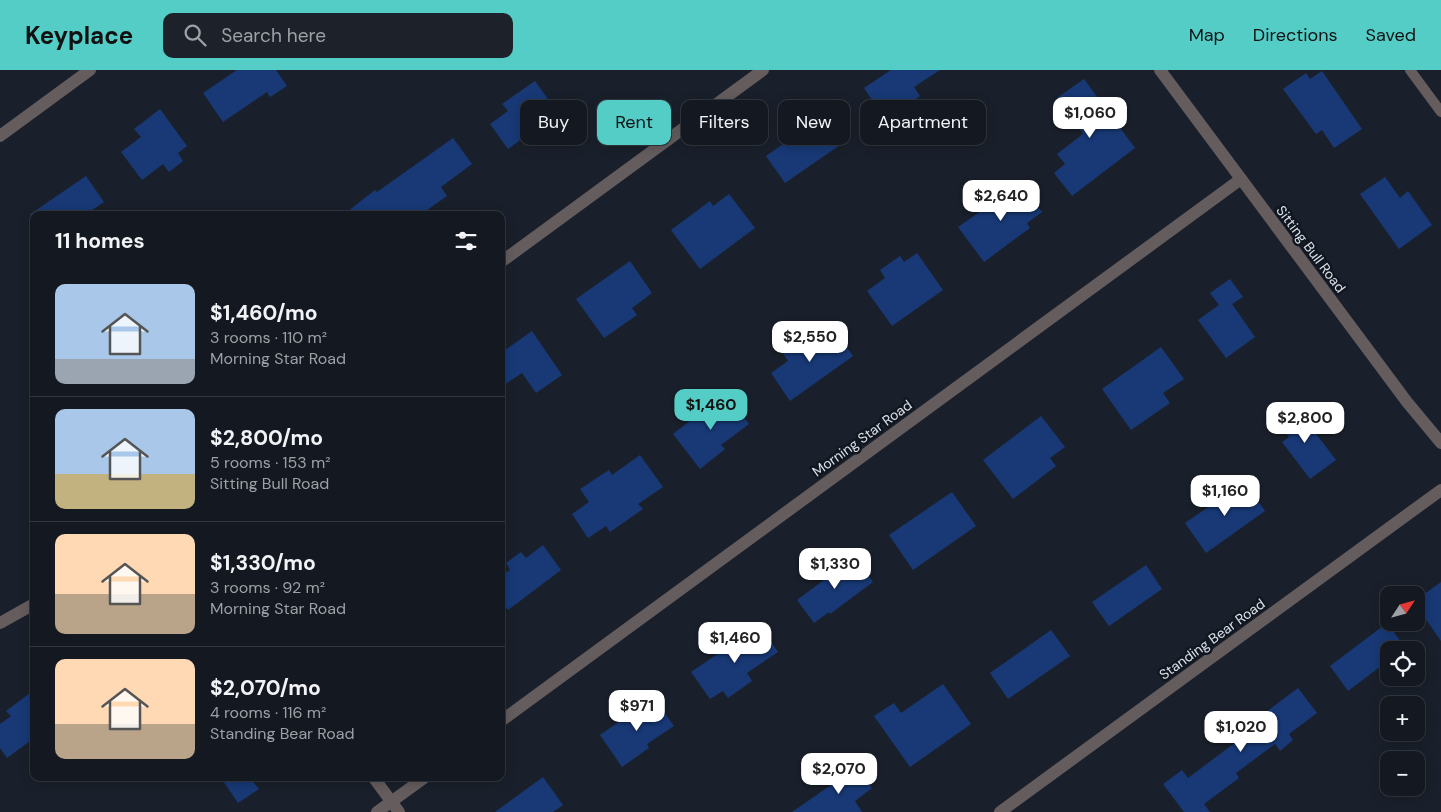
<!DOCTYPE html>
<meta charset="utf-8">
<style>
:root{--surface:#141820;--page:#1d2129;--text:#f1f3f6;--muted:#9da0a5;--line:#33373e;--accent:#54cdc7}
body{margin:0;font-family:"DM Sans",sans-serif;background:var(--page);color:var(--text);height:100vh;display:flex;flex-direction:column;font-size:19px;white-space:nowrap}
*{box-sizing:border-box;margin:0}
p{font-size:16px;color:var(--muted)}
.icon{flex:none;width:28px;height:28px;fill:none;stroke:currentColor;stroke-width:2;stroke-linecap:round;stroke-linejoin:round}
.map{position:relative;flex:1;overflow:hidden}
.side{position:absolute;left:30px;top:141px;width:475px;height:570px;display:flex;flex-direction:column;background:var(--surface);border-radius:10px;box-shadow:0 2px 12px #0003,0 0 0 1px var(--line)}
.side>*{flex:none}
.banner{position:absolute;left:520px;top:30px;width:475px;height:45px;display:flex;gap:10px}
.needle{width:32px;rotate:54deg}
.fabs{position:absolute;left:1380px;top:516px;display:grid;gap:10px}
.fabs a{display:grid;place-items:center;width:45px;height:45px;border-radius:10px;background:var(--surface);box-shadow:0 2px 12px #0003,0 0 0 1px var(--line);font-size:25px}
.price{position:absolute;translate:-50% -42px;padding:0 11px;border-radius:10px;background:#fff;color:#222;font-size:16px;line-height:32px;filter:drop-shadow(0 1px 2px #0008)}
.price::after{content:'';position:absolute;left:50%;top:30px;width:15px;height:11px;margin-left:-8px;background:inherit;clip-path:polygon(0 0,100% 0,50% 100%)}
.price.selected{background:var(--accent);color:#111}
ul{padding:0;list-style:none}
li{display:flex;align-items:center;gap:15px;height:125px;padding:0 25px}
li+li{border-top:1px solid var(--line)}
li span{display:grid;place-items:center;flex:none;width:140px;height:100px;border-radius:10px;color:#555}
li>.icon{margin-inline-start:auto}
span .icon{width:60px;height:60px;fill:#fffc;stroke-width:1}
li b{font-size:21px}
h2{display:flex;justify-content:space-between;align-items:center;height:60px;padding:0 25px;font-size:21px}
.chip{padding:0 18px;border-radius:10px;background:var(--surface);box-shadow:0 2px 12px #0003,0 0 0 1px var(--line);font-size:18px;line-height:45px}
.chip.selected{background:var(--accent);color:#111}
header{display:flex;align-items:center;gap:30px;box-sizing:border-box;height:70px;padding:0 25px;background:var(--accent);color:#111}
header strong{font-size:24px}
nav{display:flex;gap:28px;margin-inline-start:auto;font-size:18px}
.search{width:350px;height:45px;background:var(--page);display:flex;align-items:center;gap:12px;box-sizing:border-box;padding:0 18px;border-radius:10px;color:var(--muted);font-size:19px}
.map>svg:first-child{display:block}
</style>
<header>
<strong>Keyplace</strong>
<div class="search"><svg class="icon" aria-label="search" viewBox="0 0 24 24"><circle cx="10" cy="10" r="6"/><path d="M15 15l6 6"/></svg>Search here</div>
<nav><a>Map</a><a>Directions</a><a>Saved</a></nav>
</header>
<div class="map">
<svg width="1441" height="742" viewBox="0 0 1441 742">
<rect width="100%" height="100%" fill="#1a202b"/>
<g fill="#183976">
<path d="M237,0H276L287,16L270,27L267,22L223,52L203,23Z"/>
<path d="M891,0H940L914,17L920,26L898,42L893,35L881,43L864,18Z"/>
<path d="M1322,1L1362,59L1334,78L1322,60L1316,64L1283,19L1306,3L1310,9Z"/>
<path d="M1084,9L1135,78L1072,126L1054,103L1065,94L1057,84L1083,64L1057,28Z"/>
<path d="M535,11L558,43L508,79L490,54L508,41L502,34Z"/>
<path d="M160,39L187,76L178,83L183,91L169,102L163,94L142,110L121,82L141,67L134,59Z"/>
<path d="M821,48L840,75L785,113L766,86Z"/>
<path d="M453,68L472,94L441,117L447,126L420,145H343L375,120L377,122Z"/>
<path d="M86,106L104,132L85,145H29Z"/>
<path d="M1385,107L1400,128L1408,121L1432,155L1399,179L1360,124Z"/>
<path d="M1021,113L1042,142L1027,153L1030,158L984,192L958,157Z"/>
<path d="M729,124L755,158L700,199L671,160L710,131L713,136Z"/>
<path d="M917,183L943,220L892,256L867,221L885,208L880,200L900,186L904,192Z"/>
<path d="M630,191L652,223L632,238L637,245L604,268L576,229Z"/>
<path d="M1230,209L1243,227L1232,234L1255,267L1226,288L1198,250L1219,235L1210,223Z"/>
<path d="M832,257L853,286L790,331L771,303L788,291L782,282L803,267L808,274Z"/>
<path d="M532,261L562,305L536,323L522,303L501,317V283Z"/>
<path d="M1161,277L1184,309L1163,323L1170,333L1131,360L1102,319Z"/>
<path d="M726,323L749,354L721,375L725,379L700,399L673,364Z"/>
<path d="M1295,336L1336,390L1310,409L1282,372L1289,367L1276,350Z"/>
<path d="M1041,346L1065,377L1050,388L1056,396L1013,429L983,390Z"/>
<path d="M640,385L663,417L638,434L643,439L610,462L606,456L588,468L572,444L589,432L580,419L609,400L612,405Z"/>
<path d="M1245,412L1265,441L1206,483L1185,453Z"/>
<path d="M952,422L976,456L913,500L889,465Z"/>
<path d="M543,475L561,500L508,540L501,530V506L510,500L506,493L521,482L526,488Z"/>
<path d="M855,487L873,512L830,544L829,542L814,553L797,530Z"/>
<path d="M1146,495L1162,519L1109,556L1092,532Z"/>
<path d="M1441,512V571L1416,535V530Z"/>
<path d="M1387,553L1407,580H1389V590L1348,621L1330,596Z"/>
<path d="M760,555L778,582L747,603L752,611L728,628L723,621L710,629L691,602Z"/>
<path d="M1051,560L1070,586L1008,629L990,603Z"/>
<path d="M943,614L971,654L910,697L874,646L894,633L901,643Z"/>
<path d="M1298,618L1317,643L1289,664L1293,670L1280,681L1275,674L1236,703L1239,708L1204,734L1210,742H1184L1163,714L1182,700L1188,708L1244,666L1241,661Z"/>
<path d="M34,620V668L7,688L0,678V654L11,646L6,641Z"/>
<path d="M654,628L674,656L647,674L649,678L622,697L600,665Z"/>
<path d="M857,697L872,718L855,731L862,742H792Z"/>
<path d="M543,707L563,735L553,742H495Z"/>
<path d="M221,708H250L259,719L238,733Z"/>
</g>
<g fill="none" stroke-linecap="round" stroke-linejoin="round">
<path stroke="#655d5d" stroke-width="10" d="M1410,0L1441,42"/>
<g stroke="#655d5d" stroke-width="12">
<path d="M0,66L90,0"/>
<path d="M501,192L763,0"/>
<path d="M0,553L34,534"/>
<path d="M501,651L1241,109"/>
<path d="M374,708L399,742"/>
<path d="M377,742L424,708"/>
<path d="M1000,742L1441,420"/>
</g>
<path stroke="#655d5d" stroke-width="12" d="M1160,0L1407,332L1441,373"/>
</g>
<g text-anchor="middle" stroke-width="5" stroke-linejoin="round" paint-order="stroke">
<g font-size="14" fill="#dce0e8" stroke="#111721">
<text transform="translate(1311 179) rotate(53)" y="5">Sitting Bull Road</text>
<text transform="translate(862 368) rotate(-36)" y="5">Morning Star Road</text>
<text transform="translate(1212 569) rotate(-36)" y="5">Standing Bear Road</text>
</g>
</g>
</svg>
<div class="fabs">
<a><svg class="needle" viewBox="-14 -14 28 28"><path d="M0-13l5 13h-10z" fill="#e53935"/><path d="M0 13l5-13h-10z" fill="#9da0a5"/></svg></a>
<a><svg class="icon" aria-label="locate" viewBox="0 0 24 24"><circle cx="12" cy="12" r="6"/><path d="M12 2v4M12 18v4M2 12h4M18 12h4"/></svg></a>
<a>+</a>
<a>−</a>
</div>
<b class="price" style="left:1090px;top:69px">$1,060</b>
<b class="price" style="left:1001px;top:152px">$2,640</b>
<b class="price" style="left:810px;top:293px">$2,550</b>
<b class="price selected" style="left:711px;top:361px">$1,460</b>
<b class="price" style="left:1305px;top:374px">$2,800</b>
<b class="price" style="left:1225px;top:447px">$1,160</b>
<b class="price" style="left:835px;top:520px">$1,330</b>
<b class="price" style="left:735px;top:594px">$1,460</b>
<b class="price" style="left:637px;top:662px">$971</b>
<b class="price" style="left:1241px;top:683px">$1,020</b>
<b class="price" style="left:839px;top:725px">$2,070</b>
<div class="banner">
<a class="chip">Buy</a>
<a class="chip selected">Rent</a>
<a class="chip">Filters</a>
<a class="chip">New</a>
<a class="chip">Apartment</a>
</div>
<section class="side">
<h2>11 homes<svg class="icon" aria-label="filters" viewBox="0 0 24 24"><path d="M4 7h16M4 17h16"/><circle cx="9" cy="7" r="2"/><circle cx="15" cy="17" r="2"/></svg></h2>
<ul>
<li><span style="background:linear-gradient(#a9c7e8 75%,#9aa5b1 0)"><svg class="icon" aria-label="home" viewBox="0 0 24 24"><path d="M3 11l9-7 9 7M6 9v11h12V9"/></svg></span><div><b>$1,460/mo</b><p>3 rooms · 110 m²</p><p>Morning Star Road</p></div></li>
<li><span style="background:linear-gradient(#a9c7e8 65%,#c2b280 0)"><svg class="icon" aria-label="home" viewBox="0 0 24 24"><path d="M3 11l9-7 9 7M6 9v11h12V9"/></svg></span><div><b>$2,800/mo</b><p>5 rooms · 153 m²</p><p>Sitting Bull Road</p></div></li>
<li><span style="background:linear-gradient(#ffd9b3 60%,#b9a48a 0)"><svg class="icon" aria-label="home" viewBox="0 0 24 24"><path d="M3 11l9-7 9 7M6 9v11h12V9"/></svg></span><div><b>$1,330/mo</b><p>3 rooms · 92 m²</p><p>Morning Star Road</p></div></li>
<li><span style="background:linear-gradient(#ffd9b3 65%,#b9a48a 0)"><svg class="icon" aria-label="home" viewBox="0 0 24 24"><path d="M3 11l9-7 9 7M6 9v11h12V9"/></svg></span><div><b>$2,070/mo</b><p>4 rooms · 116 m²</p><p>Standing Bear Road</p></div></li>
</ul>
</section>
</div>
